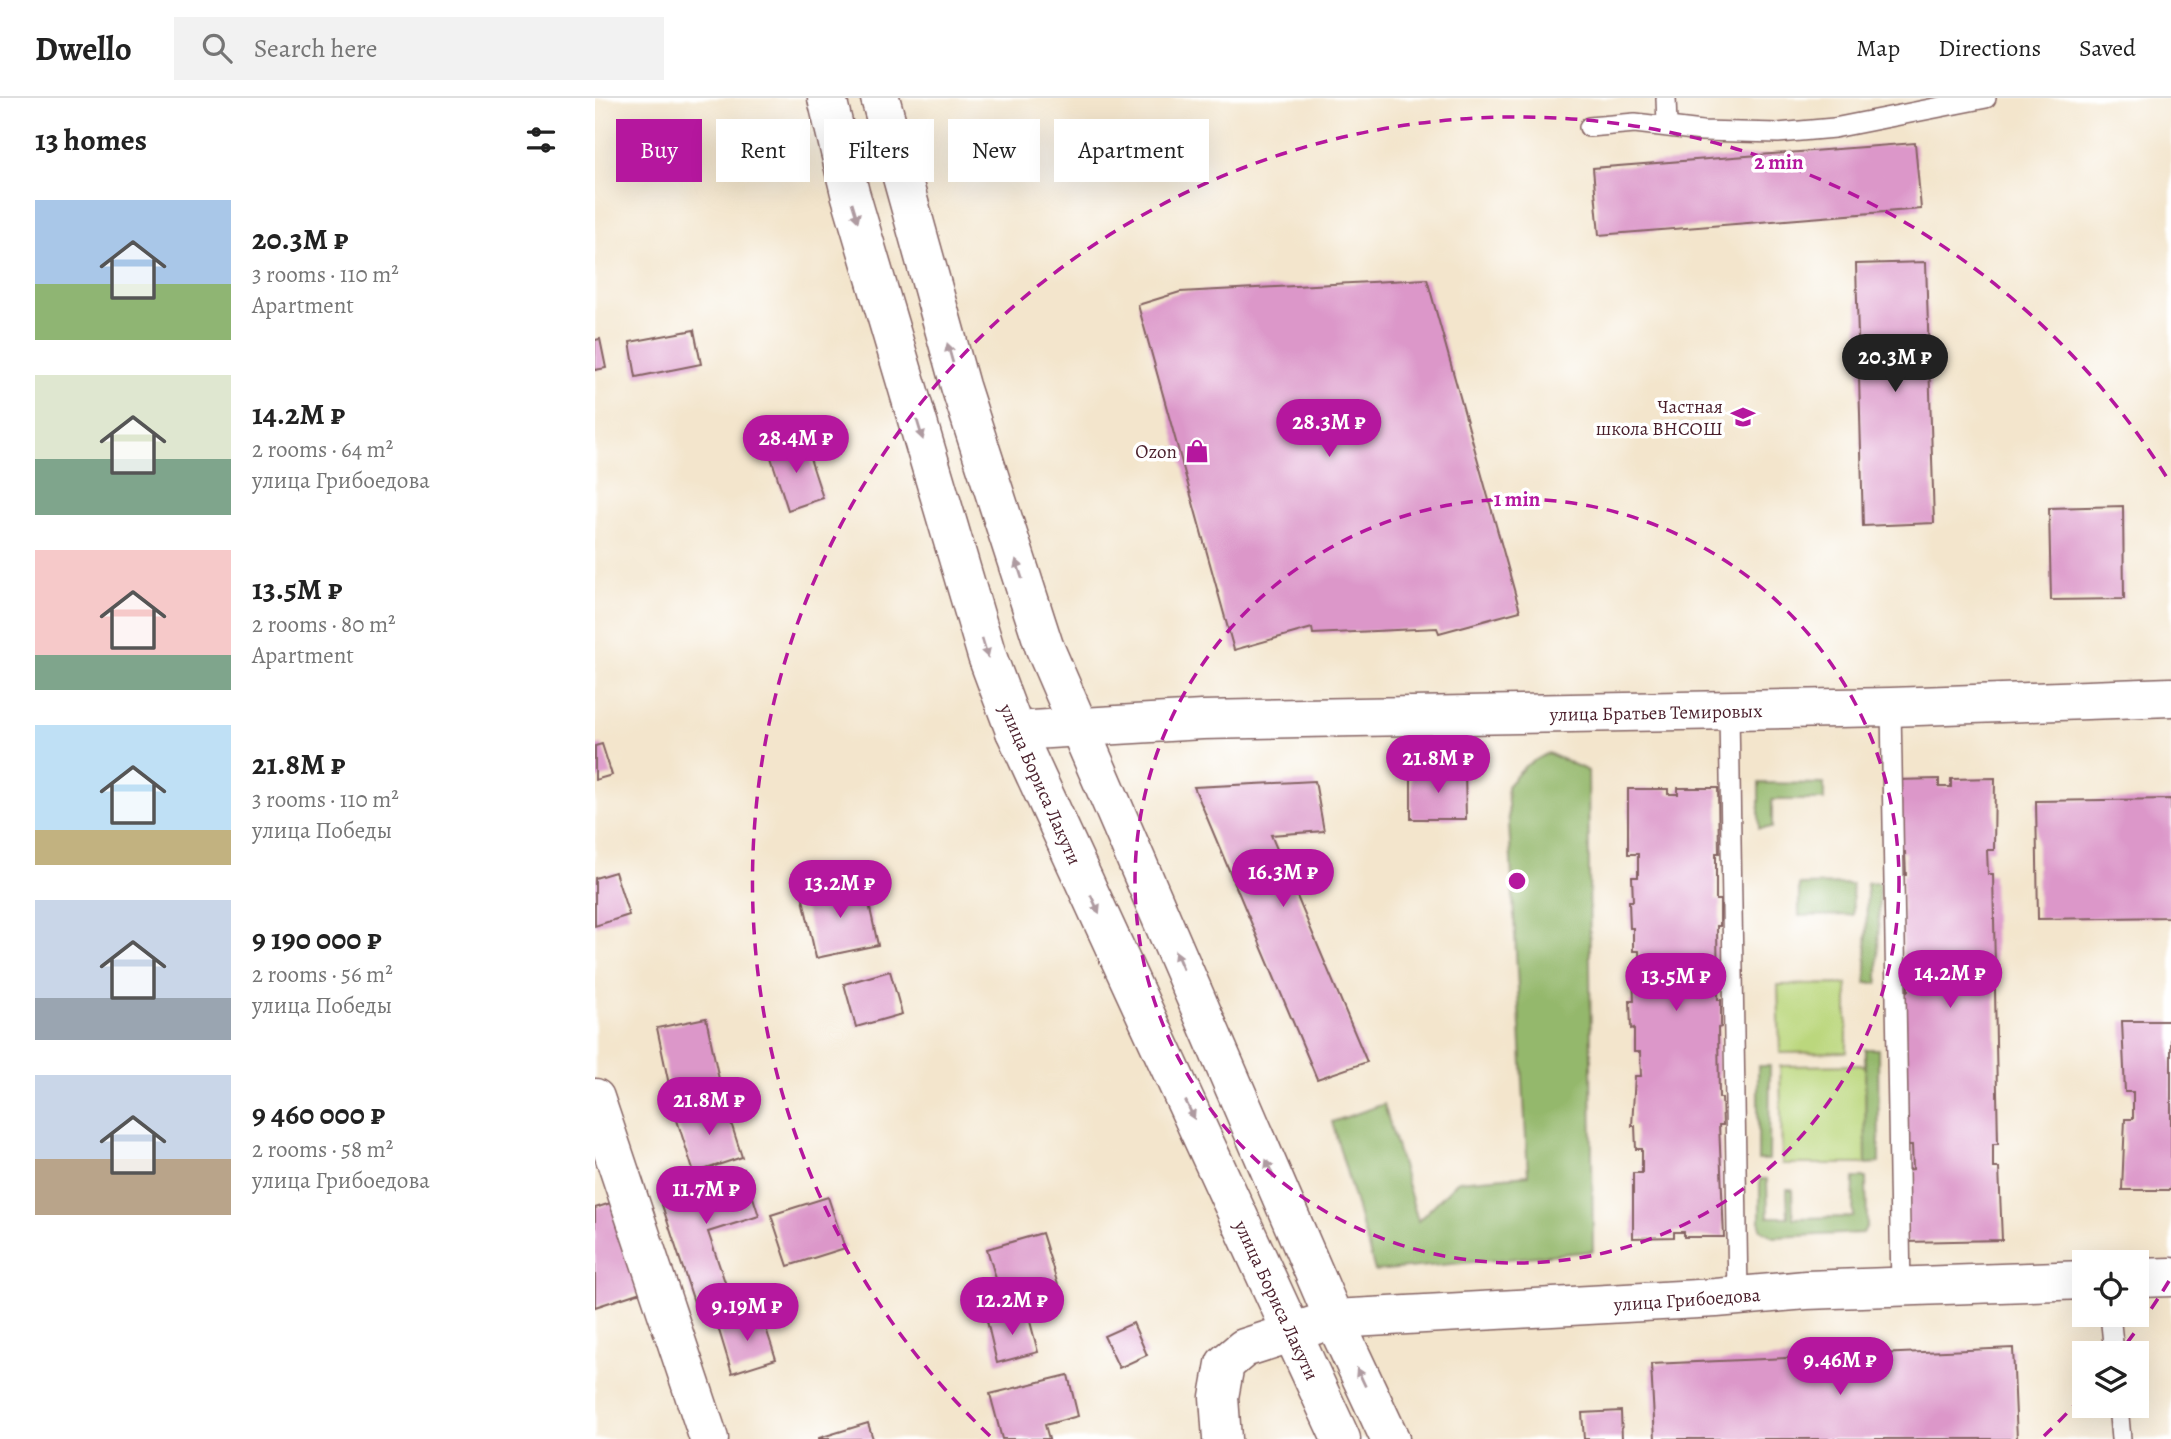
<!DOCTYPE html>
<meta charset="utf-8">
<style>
:root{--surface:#fff;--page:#f2f2f2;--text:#222;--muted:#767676;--line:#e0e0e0;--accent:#b5179e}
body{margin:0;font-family:Alegreya,serif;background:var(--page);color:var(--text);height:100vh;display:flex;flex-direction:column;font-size:26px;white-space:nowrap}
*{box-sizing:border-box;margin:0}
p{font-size:23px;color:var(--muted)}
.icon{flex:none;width:38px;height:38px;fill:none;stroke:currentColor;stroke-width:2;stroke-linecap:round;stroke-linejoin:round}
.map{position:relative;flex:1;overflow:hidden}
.details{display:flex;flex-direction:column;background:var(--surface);width:595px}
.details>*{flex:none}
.hud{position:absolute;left:21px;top:21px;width:665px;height:63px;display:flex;gap:14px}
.controls{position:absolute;left:1477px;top:1152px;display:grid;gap:14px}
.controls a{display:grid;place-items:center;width:77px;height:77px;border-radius:0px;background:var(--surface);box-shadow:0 7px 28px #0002;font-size:35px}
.price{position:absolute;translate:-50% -60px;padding:0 16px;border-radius:24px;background:var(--accent);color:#fff;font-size:23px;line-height:46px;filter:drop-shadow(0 2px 4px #0008)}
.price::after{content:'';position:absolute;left:50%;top:42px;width:21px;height:16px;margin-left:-10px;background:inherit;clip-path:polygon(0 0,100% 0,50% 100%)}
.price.selected{background:#222;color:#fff}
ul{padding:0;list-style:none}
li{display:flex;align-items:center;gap:21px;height:175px;padding:0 35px}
li span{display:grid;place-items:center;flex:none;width:196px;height:140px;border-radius:0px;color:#555}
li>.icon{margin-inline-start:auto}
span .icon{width:84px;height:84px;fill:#fffc;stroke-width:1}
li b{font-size:30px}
h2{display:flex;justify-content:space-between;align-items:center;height:84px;padding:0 35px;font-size:30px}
.chip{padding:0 24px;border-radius:0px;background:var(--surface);box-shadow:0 7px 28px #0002;font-size:24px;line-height:63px}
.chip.selected{background:var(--accent);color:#fff}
header{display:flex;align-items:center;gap:42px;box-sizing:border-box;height:98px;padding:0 35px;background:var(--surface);border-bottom:2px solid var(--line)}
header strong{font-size:33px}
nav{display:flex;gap:38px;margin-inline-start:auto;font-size:24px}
.search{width:490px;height:63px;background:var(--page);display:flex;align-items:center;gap:18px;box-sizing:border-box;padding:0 24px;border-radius:0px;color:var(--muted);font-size:26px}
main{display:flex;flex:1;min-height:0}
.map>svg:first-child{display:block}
</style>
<header>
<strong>Dwello</strong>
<div class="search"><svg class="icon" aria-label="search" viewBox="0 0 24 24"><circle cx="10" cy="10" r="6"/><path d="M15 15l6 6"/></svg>Search here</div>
<nav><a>Map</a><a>Directions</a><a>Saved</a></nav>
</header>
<main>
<section class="details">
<h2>13 homes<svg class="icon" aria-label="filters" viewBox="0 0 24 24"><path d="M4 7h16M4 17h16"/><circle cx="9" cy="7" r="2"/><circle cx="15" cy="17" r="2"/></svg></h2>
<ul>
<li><span style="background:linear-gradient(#a9c7e8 60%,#8fb573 0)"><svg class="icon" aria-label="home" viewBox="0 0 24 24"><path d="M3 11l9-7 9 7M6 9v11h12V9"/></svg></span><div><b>20.3M ₽</b><p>3 rooms · 110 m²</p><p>Apartment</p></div></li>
<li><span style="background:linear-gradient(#dfe7d0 60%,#7fa58c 0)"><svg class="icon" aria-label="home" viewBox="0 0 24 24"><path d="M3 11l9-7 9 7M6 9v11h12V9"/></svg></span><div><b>14.2M ₽</b><p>2 rooms · 64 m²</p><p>улица Грибоедова</p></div></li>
<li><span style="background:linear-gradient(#f6c9c9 75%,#7fa58c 0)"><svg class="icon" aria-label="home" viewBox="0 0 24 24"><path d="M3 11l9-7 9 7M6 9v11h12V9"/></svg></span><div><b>13.5M ₽</b><p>2 rooms · 80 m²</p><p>Apartment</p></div></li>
<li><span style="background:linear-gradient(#bfe0f5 75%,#c2b280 0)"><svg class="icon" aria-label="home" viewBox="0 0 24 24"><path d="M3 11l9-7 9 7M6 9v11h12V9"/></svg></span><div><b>21.8M ₽</b><p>3 rooms · 110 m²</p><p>улица Победы</p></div></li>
<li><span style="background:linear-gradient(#c9d6e8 70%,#9aa5b1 0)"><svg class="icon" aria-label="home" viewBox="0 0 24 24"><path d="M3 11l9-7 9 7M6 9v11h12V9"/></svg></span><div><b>9 190 000 ₽</b><p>2 rooms · 56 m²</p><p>улица Победы</p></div></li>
<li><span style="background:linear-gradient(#c9d6e8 60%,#b9a48a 0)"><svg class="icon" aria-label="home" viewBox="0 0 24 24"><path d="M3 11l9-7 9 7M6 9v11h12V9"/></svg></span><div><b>9 460 000 ₽</b><p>2 rooms · 58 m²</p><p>улица Грибоедова</p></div></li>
</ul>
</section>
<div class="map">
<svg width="1576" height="1341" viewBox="0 0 1576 1341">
<rect width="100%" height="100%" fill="#fff"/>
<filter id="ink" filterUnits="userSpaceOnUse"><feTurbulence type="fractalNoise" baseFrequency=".0143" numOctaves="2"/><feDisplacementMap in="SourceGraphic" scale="14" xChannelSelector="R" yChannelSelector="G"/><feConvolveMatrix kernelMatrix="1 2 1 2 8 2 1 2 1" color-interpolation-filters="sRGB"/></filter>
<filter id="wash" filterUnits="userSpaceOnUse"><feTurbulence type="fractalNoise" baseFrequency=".00686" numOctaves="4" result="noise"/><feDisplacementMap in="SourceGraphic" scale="28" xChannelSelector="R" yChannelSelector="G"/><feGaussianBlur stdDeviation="1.57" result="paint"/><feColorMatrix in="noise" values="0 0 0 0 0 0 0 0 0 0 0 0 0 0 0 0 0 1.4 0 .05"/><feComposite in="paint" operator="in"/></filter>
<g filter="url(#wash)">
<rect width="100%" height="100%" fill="#f3e5cc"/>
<g fill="#bbd77d" stroke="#827b54" stroke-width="2">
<path d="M1252,886V954L1185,955L1183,887Z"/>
<path d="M1270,967L1271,1066H1187L1185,968Z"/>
</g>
<g fill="#94b86c" stroke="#6f6c4c" stroke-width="2">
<path d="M953,655L993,673L998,1153L780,1173L737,1024L789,1006L823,1123L863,1083L933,1077L912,688L930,668Z"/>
<path d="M1164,685L1229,686V702H1177V730H1164Z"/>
<path d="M1272,785H1284L1283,885H1271Z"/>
<path d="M1257,786L1258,817L1204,818V787Z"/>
<path d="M1270,951H1283L1284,1065L1271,1066Z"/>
<path d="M1163,968H1175L1174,1062H1163Z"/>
<path d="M1259,1080H1271L1272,1127L1268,1135L1179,1139L1165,1131V1081H1172L1173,1119H1193L1192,1091H1197L1198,1120L1258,1119Z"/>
</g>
<g id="blocks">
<g fill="#dc97c9">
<path d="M1320,45L1326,111L1004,137L998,70Z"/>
<path d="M1331,164L1339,425L1268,428L1261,166Z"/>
<path d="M832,181L925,513L844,535L842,530L718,536L717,530L639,552L543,207L585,194Z"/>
<path d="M99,232L106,266L41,279L35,244Z"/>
<path d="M5,241L11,270L0,272V242Z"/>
<path d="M209,342L228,400L193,412L174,353Z"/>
<path d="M1528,408L1529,501L1456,502L1454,410Z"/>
<path d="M7,646L17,677L0,682V648Z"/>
<path d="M870,672L871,721H816V673Z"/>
<path d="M1400,680L1399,752H1392L1393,776H1398L1400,868H1397V892H1400L1403,1046H1398V1070H1404L1407,1142L1310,1144V1072L1318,1071L1317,1047H1312L1307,893H1313V869H1308L1307,777H1311L1310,754H1304L1301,682L1344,681V689H1356V681Z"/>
<path d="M720,683L729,733L676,737L772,964L722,981L599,689Z"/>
<path d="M1083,690H1123L1124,755H1121V802H1125V828H1122L1123,902H1126V929L1123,930L1124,1000H1127L1128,1027H1124L1129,1139H1089V1134H1079V1139L1038,1140V1075H1047V1051H1041L1040,1028H1037L1040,978H1046L1045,954H1039V930L1036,931L1035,903H1039L1038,876H1045L1044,853H1038V830H1035L1034,803H1038L1037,779H1043V756H1033V691H1073V696H1083Z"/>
<path d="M1576,701V819L1443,821L1441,703Z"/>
<path d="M20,774L34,817L0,828V780Z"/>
<path d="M269,783L283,847L221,860L207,796Z"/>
<path d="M295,873L307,916L261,929L249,886Z"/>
<path d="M111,920L125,986L76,996L62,930Z"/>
<path d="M1527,923H1576V1092H1527L1530,1021H1538V994H1530Z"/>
<path d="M129,1003L147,1059L99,1075L81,1019Z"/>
<path d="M149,1071L164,1118L113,1134L133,1193L99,1204L64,1098Z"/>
<path d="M233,1099L250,1150L193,1168L176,1117Z"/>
<path d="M22,1103L52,1192L0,1209V1110Z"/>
<path d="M447,1135L463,1187L408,1204L392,1151Z"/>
<path d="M432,1212L443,1254L402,1265L392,1223Z"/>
<path d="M166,1215L181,1261L137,1275L123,1229Z"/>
<path d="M538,1225L552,1257L524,1270L509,1238Z"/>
<path d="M1418,1250L1422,1341H1060L1056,1266Z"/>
<path d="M473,1277L483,1318L450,1327L454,1341H407L395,1296Z"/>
<path d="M1026,1313L1027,1341H989L987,1315Z"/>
<path d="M273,1325L278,1341H224V1340Z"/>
</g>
</g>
</g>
<g filter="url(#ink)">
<use href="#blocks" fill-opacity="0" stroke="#856463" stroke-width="2"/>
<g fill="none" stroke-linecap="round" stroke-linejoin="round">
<g stroke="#856463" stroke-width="22">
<g id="service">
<path d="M1071,0L1072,27"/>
<path d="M994,29L1040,25L1107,33L1183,35L1239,30L1391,0"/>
<path d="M1296,609L1306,1190"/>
<path d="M1134,613L1143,1198"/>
<path d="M1515,1216L1519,1255"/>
<path d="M1523,1307L1526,1341"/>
</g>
</g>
<g stroke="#856463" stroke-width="41">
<g id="minor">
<path d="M0,1000L114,1341"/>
<path d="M1542,1180L1576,1179"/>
<path d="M627,1341L624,1299L630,1266L649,1250L739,1221L1121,1200L1211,1192L1489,1182"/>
</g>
</g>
<g stroke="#856463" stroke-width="41">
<path id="tertiary" d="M420,633L607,622L1296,609L1576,599"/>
</g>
<g stroke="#856463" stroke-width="41">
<g id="primary">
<path d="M232,0L255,95L392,558L420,633L746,1341"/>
<path d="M285,0L365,288L449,548L739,1221L795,1341"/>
</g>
</g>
<use href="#service" stroke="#fff" stroke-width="19"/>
<use href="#minor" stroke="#fff" stroke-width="38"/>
<use href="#tertiary" stroke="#fff" stroke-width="38"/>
<use href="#primary" stroke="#fff" stroke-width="38"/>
</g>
<defs><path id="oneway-solid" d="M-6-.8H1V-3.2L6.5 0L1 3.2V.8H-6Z" transform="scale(1.75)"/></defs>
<g fill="#ae9aa0">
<use href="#oneway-solid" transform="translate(260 114) rotate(73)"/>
<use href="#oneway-solid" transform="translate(355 255) rotate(-106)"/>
<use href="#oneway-solid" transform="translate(325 332) rotate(73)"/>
<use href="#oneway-solid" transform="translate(424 471) rotate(-108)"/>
<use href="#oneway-solid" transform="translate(390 550) rotate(73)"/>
<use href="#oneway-solid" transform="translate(500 806) rotate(65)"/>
<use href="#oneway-solid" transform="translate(584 862) rotate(-113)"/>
<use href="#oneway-solid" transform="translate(595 1012) rotate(65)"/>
<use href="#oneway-solid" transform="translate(675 1071) rotate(-113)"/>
<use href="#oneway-solid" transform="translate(766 1279) rotate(-115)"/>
</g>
</g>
<g fill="none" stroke="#b5179e" stroke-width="3.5" stroke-dasharray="12 9">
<circle cx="922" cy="783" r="382"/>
<path d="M1574 1183A765 765 0 0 1 1525 1254M1486 1300A765 765 0 0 1 1449 1338M395 1338A765 765 0 1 1 1574 383"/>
</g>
<defs>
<g id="school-bare" transform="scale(1.89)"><path d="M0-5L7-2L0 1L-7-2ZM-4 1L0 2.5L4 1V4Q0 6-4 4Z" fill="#b5179e" stroke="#fff" stroke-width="2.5" paint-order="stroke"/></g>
<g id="shop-bare" transform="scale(1.89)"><path d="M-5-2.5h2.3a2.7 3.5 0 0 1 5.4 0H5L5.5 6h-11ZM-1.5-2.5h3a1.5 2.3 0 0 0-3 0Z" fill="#b5179e" stroke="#fff" stroke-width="2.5" paint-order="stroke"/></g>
</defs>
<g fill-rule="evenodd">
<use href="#school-bare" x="1148" y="319"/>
<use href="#shop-bare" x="602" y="353"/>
</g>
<g text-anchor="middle" stroke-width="7" stroke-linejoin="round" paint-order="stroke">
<g font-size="19" fill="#4a1f2b" stroke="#fff" text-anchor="end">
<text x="1128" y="315">Частная<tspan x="1128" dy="22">школа ВНСОШ</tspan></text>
<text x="582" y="360">Ozon</text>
</g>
<g font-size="19" fill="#4a1f2b" stroke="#fff">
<text transform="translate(1061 614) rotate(-1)" y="7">улица Братьев Темировых</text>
<text transform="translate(446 686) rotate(66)" y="7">улица Бориса Лакути</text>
<text transform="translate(1092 1201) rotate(-4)" y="7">улица Грибоедова</text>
<text transform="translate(682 1202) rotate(65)" y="7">улица Бориса Лакути</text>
</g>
</g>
<circle cx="922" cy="783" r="10" fill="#b5179e" stroke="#fff" stroke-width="3.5"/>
<g font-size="21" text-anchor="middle" font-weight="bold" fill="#b5179e" stroke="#fff" stroke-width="7" stroke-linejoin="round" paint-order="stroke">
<text x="1184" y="71">2 min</text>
<text x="922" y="408">1 min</text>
</g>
</svg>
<div class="controls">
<a><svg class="icon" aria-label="locate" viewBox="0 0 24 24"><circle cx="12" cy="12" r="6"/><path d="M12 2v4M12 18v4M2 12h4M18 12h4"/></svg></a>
<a><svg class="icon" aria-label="layers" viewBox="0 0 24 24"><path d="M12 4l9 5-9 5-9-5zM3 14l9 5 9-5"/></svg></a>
</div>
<b class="price selected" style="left:1300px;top:296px">20.3M ₽</b>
<b class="price" style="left:734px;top:361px">28.3M ₽</b>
<b class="price" style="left:201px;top:377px">28.4M ₽</b>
<b class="price" style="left:843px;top:697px">21.8M ₽</b>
<b class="price" style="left:688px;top:811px">16.3M ₽</b>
<b class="price" style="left:245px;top:822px">13.2M ₽</b>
<b class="price" style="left:1355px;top:912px">14.2M ₽</b>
<b class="price" style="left:1081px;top:915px">13.5M ₽</b>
<b class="price" style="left:114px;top:1039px">21.8M ₽</b>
<b class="price" style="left:111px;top:1128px">11.7M ₽</b>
<b class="price" style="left:417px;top:1239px">12.2M ₽</b>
<b class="price" style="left:152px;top:1245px">9.19M ₽</b>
<b class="price" style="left:1245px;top:1299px">9.46M ₽</b>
<div class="hud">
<a class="chip selected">Buy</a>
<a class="chip">Rent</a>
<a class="chip">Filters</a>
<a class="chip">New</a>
<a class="chip">Apartment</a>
</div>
</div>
</main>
